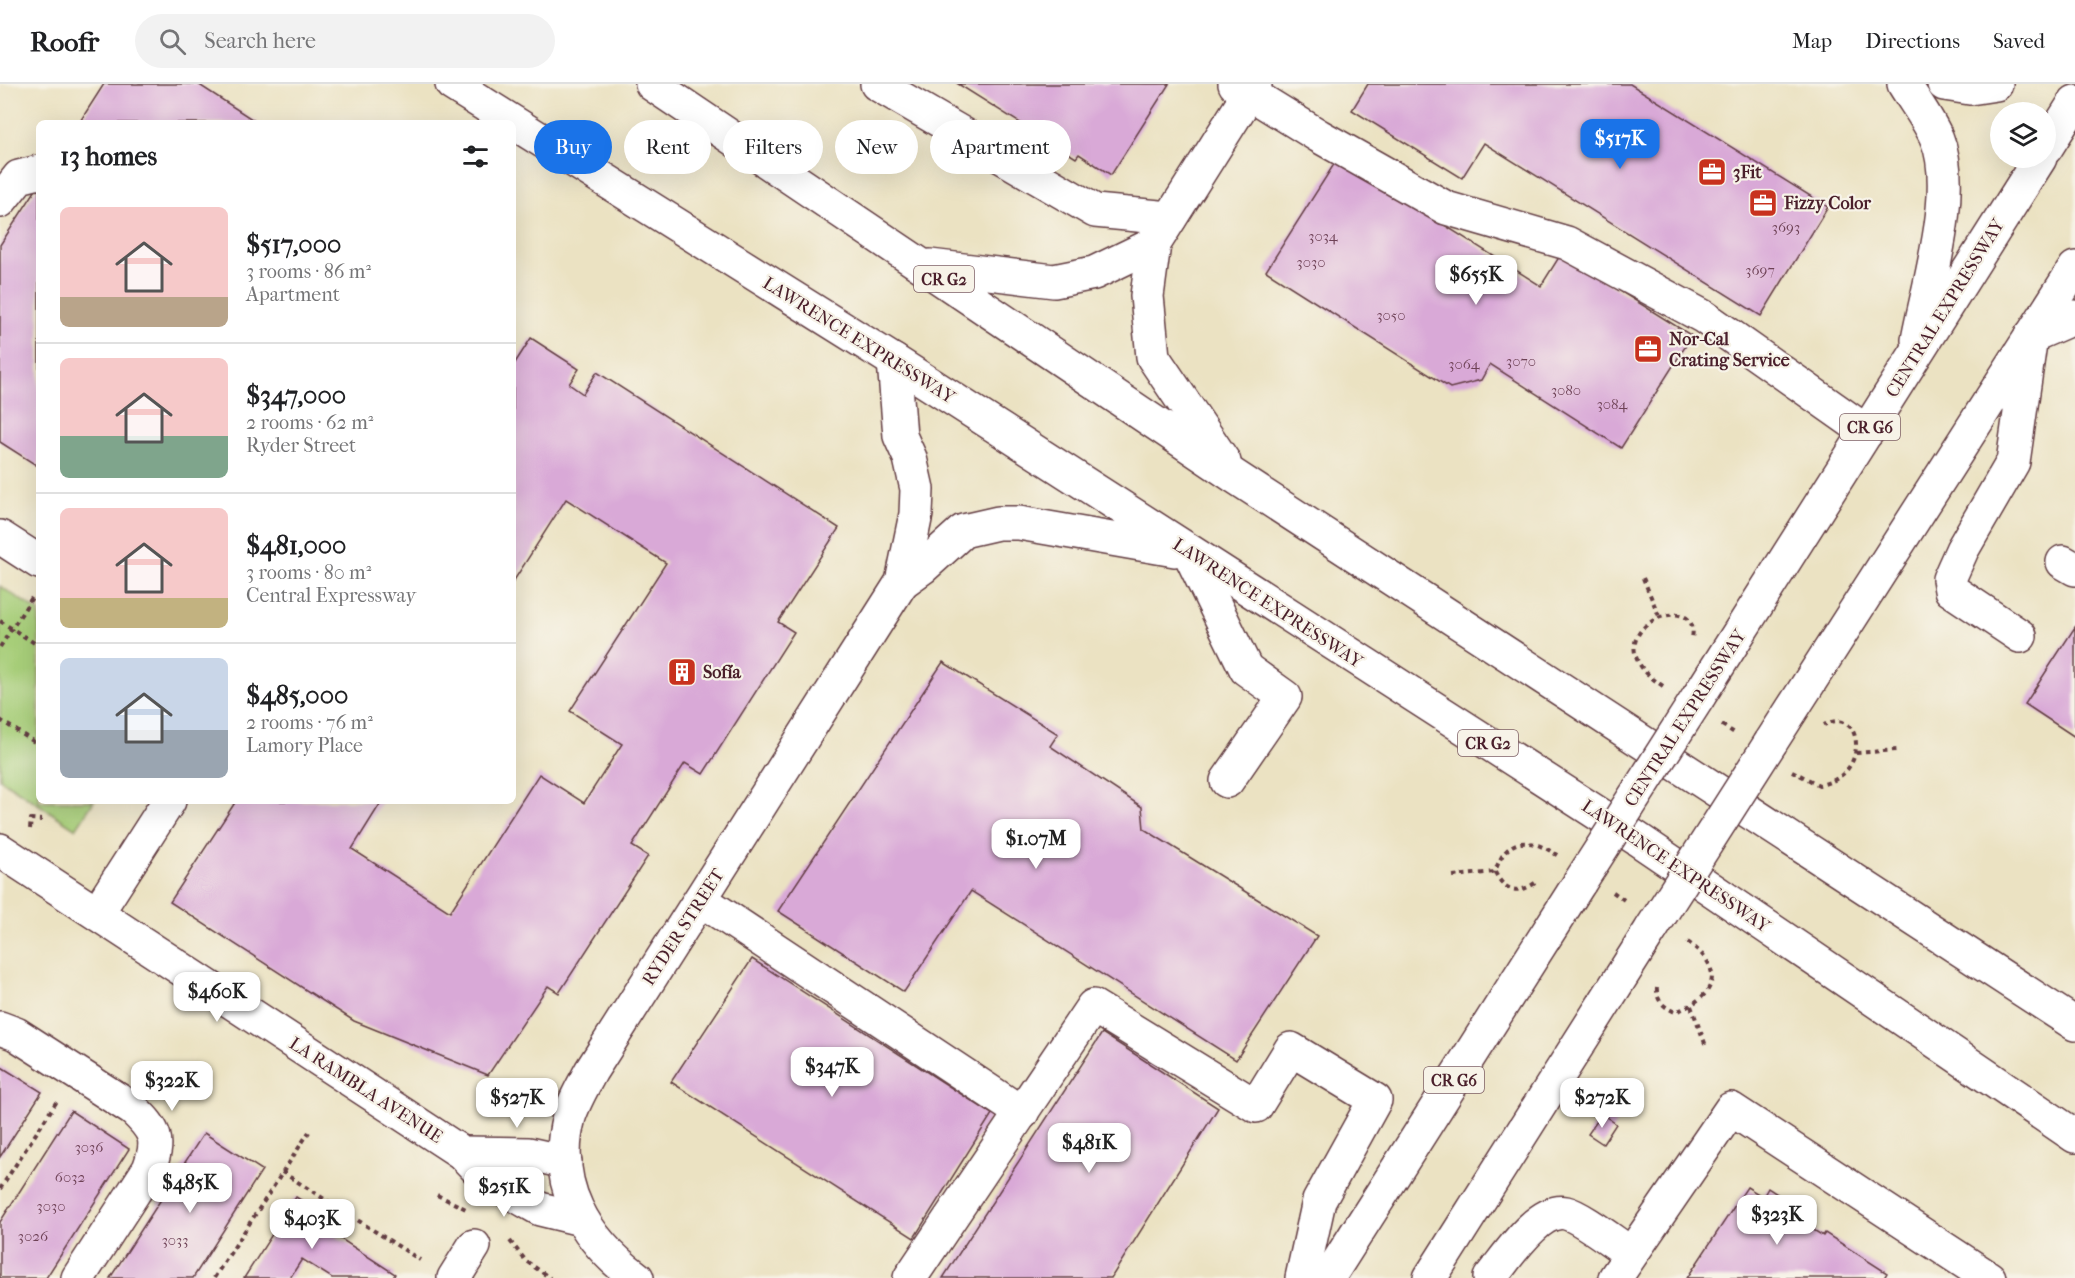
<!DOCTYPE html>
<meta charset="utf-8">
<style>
:root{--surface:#fff;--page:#f2f2f2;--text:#202124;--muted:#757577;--line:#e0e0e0;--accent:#1a73e8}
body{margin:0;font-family:"IM FELL French Canon",serif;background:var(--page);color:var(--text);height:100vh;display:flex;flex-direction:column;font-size:22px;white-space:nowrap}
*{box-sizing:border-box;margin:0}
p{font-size:20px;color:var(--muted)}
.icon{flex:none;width:33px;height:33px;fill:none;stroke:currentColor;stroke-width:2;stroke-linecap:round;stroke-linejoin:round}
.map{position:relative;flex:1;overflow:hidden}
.details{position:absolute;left:36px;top:36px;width:480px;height:684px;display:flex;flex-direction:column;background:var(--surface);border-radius:9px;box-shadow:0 6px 24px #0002}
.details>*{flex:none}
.hud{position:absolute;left:534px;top:36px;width:570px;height:54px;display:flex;gap:12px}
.tools{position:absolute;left:1990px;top:18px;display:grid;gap:12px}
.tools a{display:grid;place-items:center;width:66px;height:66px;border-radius:50%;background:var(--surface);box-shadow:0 6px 24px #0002;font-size:30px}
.price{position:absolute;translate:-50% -51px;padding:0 14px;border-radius:12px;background:#fff;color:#222;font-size:20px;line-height:39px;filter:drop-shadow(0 2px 3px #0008)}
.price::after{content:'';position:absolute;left:50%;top:36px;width:18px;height:14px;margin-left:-9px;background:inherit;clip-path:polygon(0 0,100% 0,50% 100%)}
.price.active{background:var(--accent);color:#fff}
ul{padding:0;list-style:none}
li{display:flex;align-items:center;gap:18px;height:150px;padding:0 24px}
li+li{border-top:2px solid var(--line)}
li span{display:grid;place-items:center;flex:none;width:168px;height:120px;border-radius:9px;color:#555}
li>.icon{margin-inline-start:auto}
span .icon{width:72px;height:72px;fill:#fffc;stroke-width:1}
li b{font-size:26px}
h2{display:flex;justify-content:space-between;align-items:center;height:72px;padding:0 24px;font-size:26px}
.chip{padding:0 21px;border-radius:27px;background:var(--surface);box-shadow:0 6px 24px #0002;font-size:21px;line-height:54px}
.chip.active{background:var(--accent);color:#fff}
header{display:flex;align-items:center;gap:36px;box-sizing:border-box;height:84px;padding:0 30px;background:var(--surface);border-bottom:2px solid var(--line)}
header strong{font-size:28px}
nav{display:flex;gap:33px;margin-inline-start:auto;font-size:21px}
.search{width:420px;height:54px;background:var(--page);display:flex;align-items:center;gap:15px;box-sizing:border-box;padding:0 21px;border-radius:33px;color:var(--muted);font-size:22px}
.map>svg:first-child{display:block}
</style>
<header>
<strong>Roofr</strong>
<div class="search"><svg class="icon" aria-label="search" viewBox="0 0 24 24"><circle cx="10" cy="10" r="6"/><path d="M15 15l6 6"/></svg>Search here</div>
<nav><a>Map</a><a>Directions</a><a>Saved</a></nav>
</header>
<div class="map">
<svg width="2075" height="1194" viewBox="0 0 2075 1194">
<rect width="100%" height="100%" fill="#f7f3e8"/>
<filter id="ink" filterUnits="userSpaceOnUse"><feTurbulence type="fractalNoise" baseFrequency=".0167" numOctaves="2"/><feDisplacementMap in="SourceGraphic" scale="12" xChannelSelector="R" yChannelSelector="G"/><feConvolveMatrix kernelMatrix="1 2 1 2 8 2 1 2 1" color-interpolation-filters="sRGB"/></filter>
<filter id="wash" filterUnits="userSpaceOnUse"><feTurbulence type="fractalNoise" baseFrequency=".008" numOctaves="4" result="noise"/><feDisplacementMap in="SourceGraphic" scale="24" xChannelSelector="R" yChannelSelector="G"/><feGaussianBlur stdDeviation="1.35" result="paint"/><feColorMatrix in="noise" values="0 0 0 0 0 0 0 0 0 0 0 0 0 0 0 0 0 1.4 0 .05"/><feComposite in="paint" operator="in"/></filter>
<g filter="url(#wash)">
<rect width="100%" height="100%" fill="#ebe2c2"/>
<path fill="#a7ce79" stroke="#787652" stroke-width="1.5" d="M0,502L39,528V717H94L76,745L0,695Z"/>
<g id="blocks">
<g fill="#d9a9d7">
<path d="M104,0H198L258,39H79Z"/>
<path d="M958,0H1169L1111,91L1079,70L1076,74Z"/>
<path d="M1368,0H1630L1828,123L1761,232L1484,59L1462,94L1352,26Z"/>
<path d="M1338,74L1541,202L1561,170L1692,252L1621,364L1490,280L1481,296L1450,304L1266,187Z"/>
<path d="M39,101V383L0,358V161Z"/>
<path d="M531,254L579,285L569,300L583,310L597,288L839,444L778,538L794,548L703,690L685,679L632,762L648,772L559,909L548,902L488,991L354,937L170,818L236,717H382L352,765L450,828L539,690L584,719L622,660L570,627L666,479L566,415L513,498V282Z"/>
<path d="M2075,543V653L2025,620Z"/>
<path d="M943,578L1058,650L1050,662L1142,723L1144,745L1317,852L1236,976L971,807L904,908L778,827Z"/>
<path d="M752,875L992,1030L914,1154L671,998Z"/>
<path d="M1102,949L1218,1024L1111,1194H943Z"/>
<path d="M0,982L42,1008L0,1073Z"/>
<path d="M71,1027L129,1065L46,1194H0V1138Z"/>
<path d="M1602,1030L1616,1040L1603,1060L1588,1050Z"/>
<path d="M204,1049L262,1086L193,1194H110Z"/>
<path d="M1747,1103L1763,1113L1768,1104L1809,1131L1804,1140L1823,1152L1825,1149L1887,1189L1884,1194H1687Z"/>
<path d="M296,1113L330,1135L324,1144L395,1190L393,1194H332L302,1175L290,1194H244Z"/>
</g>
</g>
</g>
<g filter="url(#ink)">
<use href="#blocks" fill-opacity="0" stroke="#623c42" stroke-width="1.5"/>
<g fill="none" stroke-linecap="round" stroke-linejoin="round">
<g stroke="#623c42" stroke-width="36">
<g id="minor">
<path d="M877,0L1095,127L1170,134"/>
<path d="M1235,0L1319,52L1446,124L1567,159L1704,233L1867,348"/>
<path d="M0,117L19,93L39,88"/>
<path d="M0,453L39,478"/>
<path d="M1189,468L1246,585L1285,613L1227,697"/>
<path d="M2063,478L2075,485"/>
<path d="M2020,552L1951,506L1949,495L1962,466L2013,378L2031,252"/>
<path d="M0,766L462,1069L487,1095L540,1125L581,1135"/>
<path d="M701,816L1022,1029"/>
<path d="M97,829L169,717"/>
<path d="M0,944L16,950L134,1026C156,1047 160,1056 149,1085L78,1194"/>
<path d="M462,1069L529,1070L565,1078"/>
<path d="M454,1194L474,1162"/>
<path d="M910,1194L1093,922L1256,1022L1291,965L1375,1016L1319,1117L1302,1194"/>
<path d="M1490,1194C1506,1175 1538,1123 1566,1129C1580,1132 1616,1160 1630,1169"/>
<path d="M1615,1194L1731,1025L1989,1194"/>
</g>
</g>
<g stroke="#623c42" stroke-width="36">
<g id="highway">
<path d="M452,0L894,277L1636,754L2075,1052"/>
<path d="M652,0L1234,392L2075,940"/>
<path d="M1904,0C1915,18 1929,36 1937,55C1958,106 1928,202 1918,256"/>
<path d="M1944,0L1970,4L1996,0"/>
<path d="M2046,64L2075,18"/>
<path d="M930,182L1054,197L1094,189L1154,160"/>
<path d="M2031,252L2075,233"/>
<path d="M1224,378L1153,273L1147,212L1154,160L1255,0"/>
<path d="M902,498L923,483L963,447L998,439H1019L1175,466"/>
<path d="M1699,612L2040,74"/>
<path d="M1771,658L2075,184"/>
<path d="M637,1194C585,1156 551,1100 569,1033C574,1017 583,1002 591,987L902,498L916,430L917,405L910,374L900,352L894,277"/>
<path d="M1328,1194L1580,798"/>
<path d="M1430,1194L1652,844"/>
</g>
</g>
<g stroke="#623c42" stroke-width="4" stroke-dasharray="4.5 4.5" stroke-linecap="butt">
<path d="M1643,494L1659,532"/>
<path d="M0,537L39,562"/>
<path d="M0,563L33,512"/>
<path d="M1663,602C1581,549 1703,500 1692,554"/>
<path d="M0,636L39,661"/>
<path d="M1722,641L1736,650"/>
<path d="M1856,669L1897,666"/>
<path d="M1792,687L1819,701C1872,692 1863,620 1824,641"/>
<path d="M38,714L39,713"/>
<path d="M30,745L31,735L42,736"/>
<path d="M1453,792L1495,788"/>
<path d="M1535,799C1518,811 1504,807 1495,788C1506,753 1528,752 1557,771"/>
<path d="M1613,808L1627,818"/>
<path d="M1657,904C1656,917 1664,923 1675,928C1719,912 1725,883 1686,857"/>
<path d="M1691,922L1706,962"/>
<path d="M282,1088L420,1176"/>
<path d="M0,1105L57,1017"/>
<path d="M437,1111L466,1125"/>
<path d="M510,1157L526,1177L550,1194"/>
<path d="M214,1194L309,1048"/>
</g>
<use href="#minor" stroke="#fff" stroke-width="33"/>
<use href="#highway" stroke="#fff" stroke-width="33"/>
<g stroke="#623c42" stroke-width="36" stroke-linecap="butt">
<g id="highway-bridge">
<path d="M1580,798L1699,612"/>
<path d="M1652,844L1771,658"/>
</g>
</g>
<use href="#highway-bridge" stroke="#fff" stroke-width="33"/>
</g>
</g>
<defs>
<g id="office-square" transform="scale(1.5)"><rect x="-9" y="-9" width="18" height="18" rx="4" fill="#c8321e" stroke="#f7f3e8"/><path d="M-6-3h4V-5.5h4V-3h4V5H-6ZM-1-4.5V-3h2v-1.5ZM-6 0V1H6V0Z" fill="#fff"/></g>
<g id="building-square" transform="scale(1.5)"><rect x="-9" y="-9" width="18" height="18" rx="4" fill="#c8321e" stroke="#f7f3e8"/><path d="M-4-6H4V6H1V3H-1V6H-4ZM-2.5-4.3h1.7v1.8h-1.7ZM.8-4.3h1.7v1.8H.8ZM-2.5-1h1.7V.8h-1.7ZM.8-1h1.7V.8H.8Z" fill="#fff"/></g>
</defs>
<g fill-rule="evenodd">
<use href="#office-square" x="1712" y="88"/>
<use href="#office-square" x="1763" y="119"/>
<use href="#office-square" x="1648" y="265"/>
<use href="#building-square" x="682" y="588"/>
</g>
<g text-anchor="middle" stroke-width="4.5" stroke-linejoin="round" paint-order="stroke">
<g font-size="15" fill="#6e4256">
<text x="1786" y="148">3693</text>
<text x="1323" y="157">3034</text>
<text x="1311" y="183">3030</text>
<text x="1760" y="191">3697</text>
<text x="1391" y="236">3050</text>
<text x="1521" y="282">3070</text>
<text x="1464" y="285">3064</text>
<text x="1566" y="311">3080</text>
<text x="1612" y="325">3084</text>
<text x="89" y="1068">3036</text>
<text x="70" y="1098">6032</text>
<text x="51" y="1127">3030</text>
<text x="33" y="1157">3026</text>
<text x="175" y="1161">3033</text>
</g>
<g fill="#f7f3e8" stroke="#7e5f64" stroke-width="1.5">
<rect x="914" y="182" width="60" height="26" rx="4.5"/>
<rect x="1840" y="330" width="60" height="26" rx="4.5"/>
<rect x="1458" y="646" width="60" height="26" rx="4.5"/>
<rect x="1424" y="983" width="60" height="26" rx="4.5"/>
</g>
<g font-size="16" font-weight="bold" fill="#4a1f2b">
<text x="944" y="201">CR G2</text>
<text x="1870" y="349">CR G6</text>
<text x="1488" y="665">CR G2</text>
<text x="1454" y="1002">CR G6</text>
</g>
<g font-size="18" font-weight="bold" fill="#4a1f2b" stroke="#f7f3e8" text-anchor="start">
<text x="1733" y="94">3Fit</text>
<text x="1784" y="125">Fizzy Color</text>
<text x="1669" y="261">Nor-Cal<tspan x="1669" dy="21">Crating Service</tspan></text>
<text x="703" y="594">Sofía</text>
</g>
<g font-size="18" fill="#4a1f2b" stroke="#f7f3e8">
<text transform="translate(1945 224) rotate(-58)" y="6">CENTRAL EXPRESSWAY</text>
<text transform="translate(859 256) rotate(32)" y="6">LAWRENCE EXPRESSWAY</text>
<text transform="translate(1268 519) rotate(33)" y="6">LAWRENCE EXPRESSWAY</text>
<text transform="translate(1685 634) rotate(-57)" y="6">CENTRAL EXPRESSWAY</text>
<text transform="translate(1676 782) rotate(34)" y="6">LAWRENCE EXPRESSWAY</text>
<text transform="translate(683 843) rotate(-57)" y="6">RYDER STREET</text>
<text transform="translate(366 1006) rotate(33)" y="6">LA RAMBLA AVENUE</text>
</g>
</g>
</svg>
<div class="tools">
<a><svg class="icon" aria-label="layers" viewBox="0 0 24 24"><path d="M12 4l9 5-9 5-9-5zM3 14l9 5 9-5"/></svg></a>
</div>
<b class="price active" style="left:1620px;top:86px">$517K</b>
<b class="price" style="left:1476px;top:222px">$655K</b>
<b class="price" style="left:1036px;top:786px">$1.07M</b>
<b class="price" style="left:217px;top:939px">$460K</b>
<b class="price" style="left:832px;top:1014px">$347K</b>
<b class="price" style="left:172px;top:1028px">$322K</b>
<b class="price" style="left:517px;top:1045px">$527K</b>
<b class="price" style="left:1602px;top:1045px">$272K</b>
<b class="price" style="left:1089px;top:1090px">$481K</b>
<b class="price" style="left:190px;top:1130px">$485K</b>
<b class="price" style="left:504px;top:1134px">$251K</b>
<b class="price" style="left:1777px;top:1162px">$323K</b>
<b class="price" style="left:312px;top:1166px">$403K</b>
<div class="hud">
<a class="chip active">Buy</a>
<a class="chip">Rent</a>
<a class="chip">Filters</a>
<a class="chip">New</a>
<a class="chip">Apartment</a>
</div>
<section class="details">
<h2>13 homes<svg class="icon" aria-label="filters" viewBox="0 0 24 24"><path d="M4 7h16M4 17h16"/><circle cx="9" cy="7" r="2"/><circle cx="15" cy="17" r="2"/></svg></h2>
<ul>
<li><span style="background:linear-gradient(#f6c9c9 75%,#b9a48a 0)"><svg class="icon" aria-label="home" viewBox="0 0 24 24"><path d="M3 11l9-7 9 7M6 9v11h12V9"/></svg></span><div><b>$517,000</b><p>3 rooms · 86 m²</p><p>Apartment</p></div></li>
<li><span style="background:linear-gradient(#f6c9c9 65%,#7fa58c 0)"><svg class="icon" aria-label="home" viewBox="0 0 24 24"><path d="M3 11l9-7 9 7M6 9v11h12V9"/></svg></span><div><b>$347,000</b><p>2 rooms · 62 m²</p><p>Ryder Street</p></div></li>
<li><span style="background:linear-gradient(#f6c9c9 75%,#c2b280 0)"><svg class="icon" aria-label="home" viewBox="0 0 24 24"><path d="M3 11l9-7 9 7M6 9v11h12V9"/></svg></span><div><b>$481,000</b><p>3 rooms · 80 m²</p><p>Central Expressway</p></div></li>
<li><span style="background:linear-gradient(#c9d6e8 60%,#9aa5b1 0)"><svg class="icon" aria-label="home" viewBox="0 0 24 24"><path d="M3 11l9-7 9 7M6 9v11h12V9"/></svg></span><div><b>$485,000</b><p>2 rooms · 76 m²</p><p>Lamory Place</p></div></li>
</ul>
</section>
</div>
